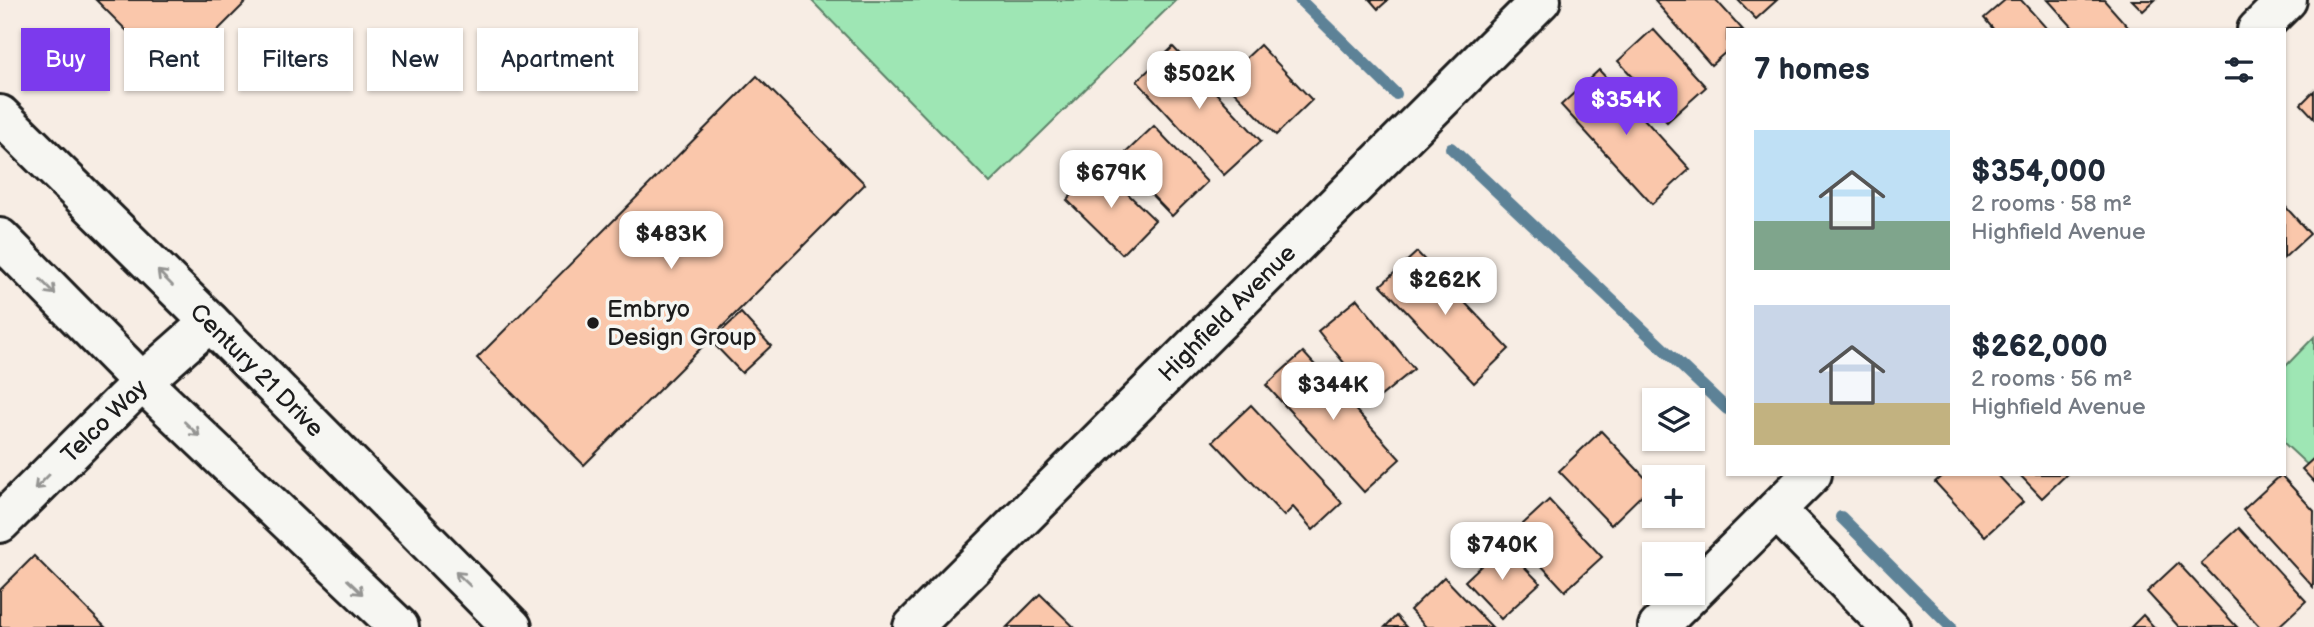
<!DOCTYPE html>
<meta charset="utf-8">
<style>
:root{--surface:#fff;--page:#f6f6f7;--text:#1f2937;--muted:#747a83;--accent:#7c3aed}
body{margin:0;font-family:"Balsamiq Sans",sans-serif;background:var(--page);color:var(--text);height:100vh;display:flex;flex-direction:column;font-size:26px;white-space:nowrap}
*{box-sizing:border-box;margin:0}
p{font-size:23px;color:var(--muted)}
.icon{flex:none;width:38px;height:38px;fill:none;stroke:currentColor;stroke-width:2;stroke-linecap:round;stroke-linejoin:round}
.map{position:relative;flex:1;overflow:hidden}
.side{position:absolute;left:1726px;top:28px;width:560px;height:448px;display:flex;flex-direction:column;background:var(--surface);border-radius:0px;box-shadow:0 2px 5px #0004}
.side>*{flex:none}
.top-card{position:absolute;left:21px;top:28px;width:665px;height:63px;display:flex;gap:14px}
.fabs{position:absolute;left:1642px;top:388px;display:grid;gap:14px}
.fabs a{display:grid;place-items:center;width:63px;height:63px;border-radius:0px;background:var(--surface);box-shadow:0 2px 5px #0004;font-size:35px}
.price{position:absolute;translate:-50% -60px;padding:0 16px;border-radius:14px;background:#fff;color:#222;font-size:23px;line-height:46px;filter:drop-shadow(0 2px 4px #0008)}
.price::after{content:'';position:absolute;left:50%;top:42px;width:21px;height:16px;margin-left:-10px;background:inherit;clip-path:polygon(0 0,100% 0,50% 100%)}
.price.selected{background:var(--accent);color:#fff}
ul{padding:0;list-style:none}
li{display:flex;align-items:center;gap:21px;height:175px;padding:0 28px}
li span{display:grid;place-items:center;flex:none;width:196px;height:140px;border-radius:0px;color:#555}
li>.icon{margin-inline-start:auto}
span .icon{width:84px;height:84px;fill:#fffc;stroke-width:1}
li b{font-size:30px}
h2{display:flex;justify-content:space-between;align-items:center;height:84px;padding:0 28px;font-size:30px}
.tag{padding:0 24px;border-radius:0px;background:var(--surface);box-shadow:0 2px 5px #0004;font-size:24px;line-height:63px}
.tag.selected{background:var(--accent);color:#fff}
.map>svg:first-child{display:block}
</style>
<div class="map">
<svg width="2314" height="627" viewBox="0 0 2314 627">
<rect width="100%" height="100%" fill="#f7ede4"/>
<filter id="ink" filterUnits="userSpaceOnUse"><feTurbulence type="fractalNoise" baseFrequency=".0143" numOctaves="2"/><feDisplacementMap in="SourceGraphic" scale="14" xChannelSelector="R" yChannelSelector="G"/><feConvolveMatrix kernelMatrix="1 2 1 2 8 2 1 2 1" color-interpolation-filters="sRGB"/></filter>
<g filter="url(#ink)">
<g fill="#9ee6b4" stroke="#5d8168" stroke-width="2">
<path d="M811,0H1176L990,183Z"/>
<path d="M2314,337V471L2284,443V368Z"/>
</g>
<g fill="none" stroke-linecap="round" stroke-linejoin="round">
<g stroke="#5d8297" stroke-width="12">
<path d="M1300,0L1396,94"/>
<path d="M1451,148L1727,409"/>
<path d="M1841,517L1951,627"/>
</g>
</g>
<g fill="#fac7ab" stroke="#1c1c1c" stroke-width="2">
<path d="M96,0H248L172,76Z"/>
<path d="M1370,0H1388L1378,9Z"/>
<path d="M1656,0H1716L1743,30H1727V51L1711,65L1655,1Z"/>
<path d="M1738,0H1777L1756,19Z"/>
<path d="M2005,0H2021L2048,30H1994L1984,18Z"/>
<path d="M2048,0H2104L2128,27L2126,30H2075Z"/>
<path d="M2132,0H2155L2143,11Z"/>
<path d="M1653,29L1706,87L1667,122L1641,95L1646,91L1618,61Z"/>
<path d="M1260,45L1312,100L1276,135L1223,80Z"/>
<path d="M1173,47L1261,141L1224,175L1137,81Z"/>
<path d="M1599,70L1690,169L1652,204L1561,105Z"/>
<path d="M757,76L865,184L584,465L477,358Z"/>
<path d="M2314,91V118L2301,104Z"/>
<path d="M1154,126L1207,182L1172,216L1118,160Z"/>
<path d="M1100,167L1155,220L1122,254L1067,200Z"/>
<path d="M2284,205L2310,234L2284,258Z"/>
<path d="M1417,252L1509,349L1474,383L1381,285Z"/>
<path d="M1357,299L1414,369L1375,401L1318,331Z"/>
<path d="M741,313L771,346L742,373L711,341Z"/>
<path d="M1303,352L1400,459L1364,492L1266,385Z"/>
<path d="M1251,405L1342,503L1313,530L1293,507L1284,516L1213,441Z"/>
<path d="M1601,431L1652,485L1611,525L1559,471Z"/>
<path d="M2314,458V482L2302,469Z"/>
<path d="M1944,474H1997L2023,502L1985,536L1935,482Z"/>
<path d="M2019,474H2067L2042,498Z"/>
<path d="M2281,475L2314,511L2313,587L2243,510Z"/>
<path d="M1549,500L1602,557L1565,591L1512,534Z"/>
<path d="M2239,528L2306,601L2278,627H2260L2201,563Z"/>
<path d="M1503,545L1540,583L1501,619L1465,581Z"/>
<path d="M34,556L105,627H0V590Z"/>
<path d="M2178,563L2237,627H2179L2147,592Z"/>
<path d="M1444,577L1492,627H1426L1410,610Z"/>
<path d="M1040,594L1074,627H1007Z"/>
<path d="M2143,615L2154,627H2131Z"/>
<path d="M1396,616L1406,627H1385Z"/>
</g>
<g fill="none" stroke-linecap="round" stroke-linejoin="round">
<g stroke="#1c1c1c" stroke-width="44">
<g id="minor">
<path d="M2257,30L2287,0"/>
<path d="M0,115L210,322L512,627"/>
<path d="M0,238L142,382L399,627"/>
<path d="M1776,510L1890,627"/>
<path d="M0,523L142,382L210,322"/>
<path d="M913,627L1541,0"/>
<path d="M1658,627L1812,474"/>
</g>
</g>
<use href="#minor" stroke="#f6f6f2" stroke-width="38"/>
</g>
<defs><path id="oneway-shaft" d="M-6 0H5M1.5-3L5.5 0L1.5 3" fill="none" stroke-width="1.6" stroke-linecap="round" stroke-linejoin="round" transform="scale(1.75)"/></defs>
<g stroke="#949492">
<use href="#oneway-shaft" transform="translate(165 278) rotate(-135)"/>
<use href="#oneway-shaft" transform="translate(48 287) rotate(45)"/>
<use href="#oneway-shaft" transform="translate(192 429) rotate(44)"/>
<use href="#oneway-shaft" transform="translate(42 482) rotate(135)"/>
<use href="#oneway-shaft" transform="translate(463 579) rotate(-136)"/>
<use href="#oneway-shaft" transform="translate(355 587) rotate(44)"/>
</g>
</g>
<circle fill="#1c1c1c" stroke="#f6f6f2" stroke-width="2.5" cx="593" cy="323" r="7"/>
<g text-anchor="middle" stroke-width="7" stroke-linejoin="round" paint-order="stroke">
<g font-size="24" fill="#1c1c1c" stroke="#f6f6f2" text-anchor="start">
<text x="607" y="317">Embryo<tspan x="607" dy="28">Design Group</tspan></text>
</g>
<g font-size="24" fill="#1c1c1c" stroke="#f6f6f2">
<text transform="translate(1227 313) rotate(-45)" y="8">Highfield Avenue</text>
<text transform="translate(257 370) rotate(45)" y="8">Century 21 Drive</text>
<text transform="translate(104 421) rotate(-44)" y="8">Telco Way</text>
</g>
</g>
</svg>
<div class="fabs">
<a><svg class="icon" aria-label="layers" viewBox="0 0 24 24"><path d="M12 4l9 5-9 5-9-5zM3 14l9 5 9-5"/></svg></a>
<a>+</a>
<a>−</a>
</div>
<b class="price" style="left:1199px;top:111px">$502K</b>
<b class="price selected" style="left:1626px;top:137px">$354K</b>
<b class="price" style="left:1111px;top:210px">$679K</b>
<b class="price" style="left:671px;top:271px">$483K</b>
<b class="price" style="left:1445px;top:317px">$262K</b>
<b class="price" style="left:1333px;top:422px">$344K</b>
<b class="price" style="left:1502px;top:582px">$740K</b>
<div class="top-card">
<a class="tag selected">Buy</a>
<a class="tag">Rent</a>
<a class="tag">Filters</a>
<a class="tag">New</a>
<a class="tag">Apartment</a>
</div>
<section class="side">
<h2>7 homes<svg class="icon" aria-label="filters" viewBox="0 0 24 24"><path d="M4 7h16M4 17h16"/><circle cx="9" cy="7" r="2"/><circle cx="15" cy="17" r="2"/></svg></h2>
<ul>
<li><span style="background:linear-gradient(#bfe0f5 65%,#7fa58c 0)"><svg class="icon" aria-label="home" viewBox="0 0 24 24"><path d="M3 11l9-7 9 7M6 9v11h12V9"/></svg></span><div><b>$354,000</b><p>2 rooms · 58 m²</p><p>Highfield Avenue</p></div></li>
<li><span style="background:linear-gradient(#c9d6e8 70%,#c2b280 0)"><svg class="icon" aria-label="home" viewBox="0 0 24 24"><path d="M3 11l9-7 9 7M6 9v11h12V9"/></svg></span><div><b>$262,000</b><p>2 rooms · 56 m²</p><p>Highfield Avenue</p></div></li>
</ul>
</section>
</div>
